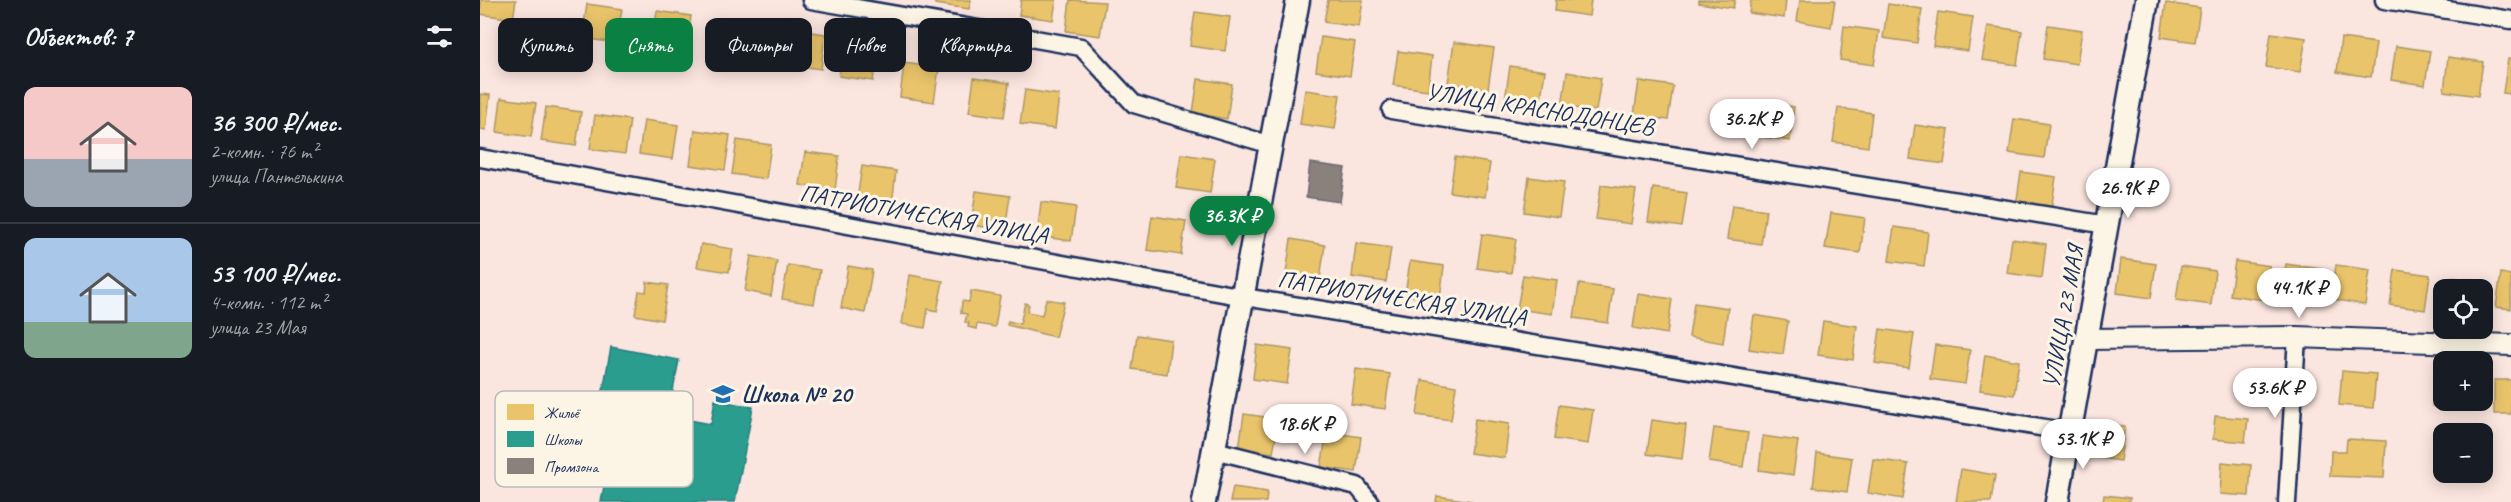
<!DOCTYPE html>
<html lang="ru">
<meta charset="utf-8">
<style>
:root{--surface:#171b24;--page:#242831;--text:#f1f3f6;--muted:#9ea1a6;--line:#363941;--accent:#0b8043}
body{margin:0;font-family:Caveat,sans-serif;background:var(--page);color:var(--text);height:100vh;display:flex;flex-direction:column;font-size:22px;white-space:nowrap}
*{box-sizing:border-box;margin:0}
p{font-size:20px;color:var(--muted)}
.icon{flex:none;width:33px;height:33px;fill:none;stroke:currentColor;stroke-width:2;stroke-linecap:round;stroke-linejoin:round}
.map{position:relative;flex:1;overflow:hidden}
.panel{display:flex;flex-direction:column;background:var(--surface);width:480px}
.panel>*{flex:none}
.guide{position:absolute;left:18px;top:18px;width:570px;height:54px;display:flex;gap:12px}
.buttons{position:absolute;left:1953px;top:279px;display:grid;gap:12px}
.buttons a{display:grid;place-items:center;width:60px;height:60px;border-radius:12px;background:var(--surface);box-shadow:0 3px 15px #0003;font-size:30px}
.price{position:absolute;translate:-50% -51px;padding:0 14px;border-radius:21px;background:#fff;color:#222;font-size:20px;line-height:39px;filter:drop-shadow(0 2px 3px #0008)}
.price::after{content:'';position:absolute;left:50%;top:36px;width:18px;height:14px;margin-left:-9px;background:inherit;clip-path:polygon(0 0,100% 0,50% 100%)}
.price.selected{background:var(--accent);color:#fff}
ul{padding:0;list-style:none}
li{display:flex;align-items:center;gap:18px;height:150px;padding:0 24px}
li+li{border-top:2px solid var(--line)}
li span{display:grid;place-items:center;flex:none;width:168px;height:120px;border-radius:12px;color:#555}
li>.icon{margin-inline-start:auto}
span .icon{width:72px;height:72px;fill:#fffc;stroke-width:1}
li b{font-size:26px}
h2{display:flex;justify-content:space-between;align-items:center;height:72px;padding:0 24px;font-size:26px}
.chip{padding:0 21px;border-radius:12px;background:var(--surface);box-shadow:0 3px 15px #0003;font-size:21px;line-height:54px}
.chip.selected{background:var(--accent);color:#fff}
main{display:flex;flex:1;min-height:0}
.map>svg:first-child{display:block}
</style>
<main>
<section class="panel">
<h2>Объектов: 7<svg class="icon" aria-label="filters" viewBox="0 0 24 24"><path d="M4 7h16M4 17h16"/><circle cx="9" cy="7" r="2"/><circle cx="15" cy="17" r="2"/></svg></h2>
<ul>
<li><span style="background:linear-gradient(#f6c9c9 60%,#9aa5b1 0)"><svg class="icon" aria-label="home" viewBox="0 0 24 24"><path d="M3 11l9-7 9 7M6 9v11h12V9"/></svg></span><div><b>36 300 ₽/мес.</b><p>2-комн. · 76 m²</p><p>улица Пантелькина</p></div></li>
<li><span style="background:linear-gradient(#a9c7e8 70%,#7fa58c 0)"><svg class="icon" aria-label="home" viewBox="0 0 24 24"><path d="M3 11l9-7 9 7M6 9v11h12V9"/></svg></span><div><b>53 100 ₽/мес.</b><p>4-комн. · 112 m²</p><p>улица 23 Мая</p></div></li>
</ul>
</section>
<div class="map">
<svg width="2031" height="502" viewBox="0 0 2031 502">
<rect width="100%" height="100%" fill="#fbe5df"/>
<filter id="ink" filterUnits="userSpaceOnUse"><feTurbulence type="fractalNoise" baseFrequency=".0167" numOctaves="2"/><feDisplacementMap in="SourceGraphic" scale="12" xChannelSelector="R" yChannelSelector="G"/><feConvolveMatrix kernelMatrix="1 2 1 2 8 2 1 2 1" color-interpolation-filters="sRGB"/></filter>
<g filter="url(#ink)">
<g fill="#e9c46a" stroke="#ab9766" stroke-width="1.5">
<path d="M1,0H36L33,19L0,14Z"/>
<path d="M455,0H491L489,9L455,4Z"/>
<path d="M541,0H576L573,20L539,15Z"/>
<path d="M590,0L625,2L620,36L586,31Z"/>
<path d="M848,0H883L879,27L844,22Z"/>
<path d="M1076,0H1111L1109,16L1075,11Z"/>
<path d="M1219,0H1255L1253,8L1219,3Z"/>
<path d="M1271,0H1306L1304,18L1269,13Z"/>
<path d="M1320,0H1355L1351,27L1317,21Z"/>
<path d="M1686,3L1720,8L1715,42L1681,37Z"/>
<path d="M107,4L142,9L136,43L102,38Z"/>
<path d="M1408,4L1442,9L1437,43L1403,38Z"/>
<path d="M177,11L211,16L206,50L172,45Z"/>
<path d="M715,12L750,17L745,51L710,46Z"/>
<path d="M1458,12L1493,17L1488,51L1453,46Z"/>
<path d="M255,22L290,27L285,61L251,56Z"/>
<path d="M1568,25L1602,30L1597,64L1563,59Z"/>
<path d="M1364,26L1399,31L1394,65L1360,60Z"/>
<path d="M1508,26L1542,31L1537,65L1502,60Z"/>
<path d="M311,29L345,34L341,69L306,64Z"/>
<path d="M1791,33L1826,38L1820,72L1786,67Z"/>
<path d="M841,37L875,42L870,76L836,71Z"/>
<path d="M1861,38L1896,43L1891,77L1857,72Z"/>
<path d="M364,42L398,47L393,81L359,76Z"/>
<path d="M974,42L1014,48L1008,89L968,83Z"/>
<path d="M1916,46L1950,51L1945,85L1911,80Z"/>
<path d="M918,51L952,56L948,90L913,85Z"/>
<path d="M1968,57L2003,62L1998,96L1964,91Z"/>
<path d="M2028,59H2031V94L2023,93Z"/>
<path d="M424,63L459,68L454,102L420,97Z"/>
<path d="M1030,66L1065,71L1060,105L1025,100Z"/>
<path d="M1087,72L1121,78L1116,111L1082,106Z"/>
<path d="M494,78L529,83L524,117L489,112Z"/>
<path d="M718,79L752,84L747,119L713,113Z"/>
<path d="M1159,81L1193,86L1188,120L1154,115Z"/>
<path d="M545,90L579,95L575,129L540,124Z"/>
<path d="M825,90L860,95L855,129L820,124Z"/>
<path d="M0,94L10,95L6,130L0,129Z"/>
<path d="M21,98L56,103L51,137L17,132Z"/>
<path d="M1280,102L1314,107L1310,141L1275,136Z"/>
<path d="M66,107L101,112L96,146L61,141Z"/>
<path d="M1358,108L1392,113L1388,147L1353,142Z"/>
<path d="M115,115L150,120L145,154L110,149Z"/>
<path d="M1534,119L1569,124L1564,158L1529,153Z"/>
<path d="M164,120L198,125L193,159L159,154Z"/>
<path d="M1435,125L1469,130L1464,164L1430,159Z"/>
<path d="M215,130L250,135L245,170L210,165Z"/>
<path d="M257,140L291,145L286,179L252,174Z"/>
<path d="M325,152L359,156L355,191L320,185Z"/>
<path d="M701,154L735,159L730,193L696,188Z"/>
<path d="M975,157L1010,163L1005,197L970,192Z"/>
<path d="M382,166L416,171L412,205L377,200Z"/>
<path d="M1541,172L1576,177L1571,211L1536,206Z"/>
<path d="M1049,177L1084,182L1079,217L1044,212Z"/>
<path d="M1121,185L1156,190L1151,224L1116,219Z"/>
<path d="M1173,188L1207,193L1202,227L1168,222Z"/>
<path d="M496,191L530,196L525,230L491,225Z"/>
<path d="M561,202L596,207L591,241L557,236Z"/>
<path d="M1252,205L1286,210L1281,244L1247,239Z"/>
<path d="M1351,213L1385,218L1380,253L1345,248Z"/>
<path d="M672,216L706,221L701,255L667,250Z"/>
<path d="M1414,227L1448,232L1444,266L1409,261Z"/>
<path d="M1002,234L1036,239L1031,273L997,268Z"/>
<path d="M811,239L845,245L840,279L806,274Z"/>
<path d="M1532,239L1566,244L1562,278L1527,273Z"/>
<path d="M876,243L911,248L906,282L872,277Z"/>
<path d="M221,244L253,249L249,272L217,267Z"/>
<path d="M271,256L297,261L291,296L265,291Z"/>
<path d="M1641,259L1676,264L1671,298L1637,293Z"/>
<path d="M930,261L964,266L960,300L925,295Z"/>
<path d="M1755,261L1790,266L1784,300L1750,295Z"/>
<path d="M1806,264L1841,269L1836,303L1801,298Z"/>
<path d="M308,265L340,270L334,304L302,299Z"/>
<path d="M1856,265L1890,270L1885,305L1851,299Z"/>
<path d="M368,266L392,270L385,313L361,308Z"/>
<path d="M1701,266L1735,271L1731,305L1696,300Z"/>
<path d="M1915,270L1950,275L1945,310L1910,305Z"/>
<path d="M2021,273L2031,275V309L2016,307Z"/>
<path d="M430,275L463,281L457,311L448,309L445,328L422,324Z"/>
<path d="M1043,275L1077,280L1072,314L1037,309Z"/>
<path d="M1970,277L2004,282L2002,292V290H1968Z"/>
<path d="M167,282L188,285L182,320L155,315L159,291L166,292Z"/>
<path d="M1099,284L1133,289L1128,323L1094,318Z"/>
<path d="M491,291L520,296L515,327L497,324L496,329L488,327L489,323L485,322L487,314L481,313L482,301L489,302Z"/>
<path d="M1158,294L1192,299L1187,334L1153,328Z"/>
<path d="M566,299L584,302L575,337L527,325L528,321L540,324L545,303L549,305L547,312L562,315Z"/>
<path d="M1214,303L1248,308L1243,343L1209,337Z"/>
<path d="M1274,315L1308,321L1303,354L1269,349Z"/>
<path d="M1343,321L1377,326L1373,360L1338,355Z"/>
<path d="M1400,329L1434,334L1429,368L1395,363Z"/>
<path d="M657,335L691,340L687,374L652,369Z"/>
<path d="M777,345L812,350L807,384L773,379Z"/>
<path d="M1455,345L1490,350L1485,384L1450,379Z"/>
<path d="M1505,355L1539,361L1534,395L1500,390Z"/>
<path d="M876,369L910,374L905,409L871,404Z"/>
<path d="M1862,371L1896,374L1893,408L1859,405Z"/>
<path d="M1955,371L1964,372V400H1987V408L1952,406Z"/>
<path d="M942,380L976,386L971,420L937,415Z"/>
<rect x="2014" y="380" width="17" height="34"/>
<path d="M1079,405L1113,410L1108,444L1074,439Z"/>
<path d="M764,414L799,419L793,453L759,448Z"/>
<path d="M1735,416L1768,419L1765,442L1733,439Z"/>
<path d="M995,419L1029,424L1025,458L990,453Z"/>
<path d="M1172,420L1206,425L1202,459L1167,454Z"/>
<path d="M1611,421L1645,427L1640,461L1606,456Z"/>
<path d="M1234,428L1268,433L1263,467L1229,462Z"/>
<path d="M847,432L881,437L876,472L841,467Z"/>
<path d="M1283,436L1318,441L1313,475L1279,470Z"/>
<path d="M1867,439L1906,441L1904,478L1850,476L1851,451H1866Z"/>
<path d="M1337,453L1372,458L1367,492L1333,487Z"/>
<path d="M1393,459L1428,464L1423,499L1388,493Z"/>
<path d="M1742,462L1771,465L1769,496L1740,494Z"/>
<path d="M1481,469L1515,475L1511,502H1476Z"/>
<path d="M753,487L787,492L786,502H750Z"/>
<path d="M1624,495L1650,498L1649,502H1623Z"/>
<path d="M957,496L992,501L991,502H956Z"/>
</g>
<path fill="#2a9d8f" stroke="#267c80" stroke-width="1.5" d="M131,347L199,360L188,416L231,424L235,400L273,407L255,502H121L140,400L122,396Z"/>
<path fill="#8a817c" stroke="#696873" stroke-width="1.5" d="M830,163L865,168L860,202L826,197Z"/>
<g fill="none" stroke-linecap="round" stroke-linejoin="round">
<g stroke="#1b2f5e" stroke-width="21">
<g id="minor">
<path d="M331,0L601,47L654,104L791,145"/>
<path d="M1904,0L2031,20"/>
<path d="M911,110L1627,225"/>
<path d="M0,158L764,297L1590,432"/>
<path d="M734,450L877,486L890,502"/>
<path d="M1807,502L1817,337"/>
</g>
</g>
<g stroke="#1b2f5e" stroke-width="24">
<path id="tertiary" d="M1606,339L1817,337L2031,345"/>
</g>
<g stroke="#1b2f5e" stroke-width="27">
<g id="secondary">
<path d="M724,502L818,0"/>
<path d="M1577,502L1667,0"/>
</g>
</g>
<use href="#minor" stroke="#fcf5e5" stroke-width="16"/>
<use href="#tertiary" stroke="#fcf5e5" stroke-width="20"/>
<use href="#secondary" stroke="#fcf5e5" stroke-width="22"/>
</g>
</g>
<defs>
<g id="school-bare" transform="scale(1.8)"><path d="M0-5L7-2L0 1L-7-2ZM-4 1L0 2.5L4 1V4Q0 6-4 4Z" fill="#1f6fb2" stroke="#fcf5e5" stroke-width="2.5" paint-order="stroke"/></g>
</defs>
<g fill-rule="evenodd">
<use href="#school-bare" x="243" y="394"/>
</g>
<g text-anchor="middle" stroke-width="6" stroke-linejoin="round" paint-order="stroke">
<g font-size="24" fill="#1b2f5e" stroke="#fcf5e5">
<text transform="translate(1060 109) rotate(9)" y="8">УЛИЦА КРАСНОДОНЦЕВ</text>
<text transform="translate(444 214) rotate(10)" y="8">ПАТРИОТИЧЕСКАЯ УЛИЦА</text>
<text transform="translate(922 298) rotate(9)" y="8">ПАТРИОТИЧЕСКАЯ УЛИЦА</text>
<text transform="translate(1583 317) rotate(-80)" y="8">УЛИЦА 23 МАЯ</text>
</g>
<g font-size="24" font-weight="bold" fill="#1b2f5e" stroke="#fcf5e5" text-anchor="start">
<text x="261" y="402">Школа № 20</text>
</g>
</g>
<rect x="15" y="391" width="198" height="96" rx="9" fill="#fcf5e5" stroke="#b8babc" stroke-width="1.5"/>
<rect x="27" y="404" width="27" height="16" fill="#e9c46a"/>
<rect x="27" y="431" width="27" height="16" fill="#2a9d8f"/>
<rect x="27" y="458" width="27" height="16" fill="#8a817c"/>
<g font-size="16" fill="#1b2f5e">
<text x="64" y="418">Жильё</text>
<text x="64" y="445">Школы</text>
<text x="64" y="472">Промзона</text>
</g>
</svg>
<div class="buttons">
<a><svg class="icon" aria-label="locate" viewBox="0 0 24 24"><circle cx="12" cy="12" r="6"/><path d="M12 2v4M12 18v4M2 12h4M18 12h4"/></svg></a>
<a>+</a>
<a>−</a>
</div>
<b class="price" style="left:1272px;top:150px">36.2K ₽</b>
<b class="price" style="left:1648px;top:219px">26.9K ₽</b>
<b class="price selected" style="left:752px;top:247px">36.3K ₽</b>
<b class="price" style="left:1819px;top:319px">44.1K ₽</b>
<b class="price" style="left:1795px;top:419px">53.6K ₽</b>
<b class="price" style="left:825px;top:455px">18.6K ₽</b>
<b class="price" style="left:1603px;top:470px">53.1K ₽</b>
<div class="guide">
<a class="chip">Купить</a>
<a class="chip selected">Снять</a>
<a class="chip">Фильтры</a>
<a class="chip">Новое</a>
<a class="chip">Квартира</a>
</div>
</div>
</main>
